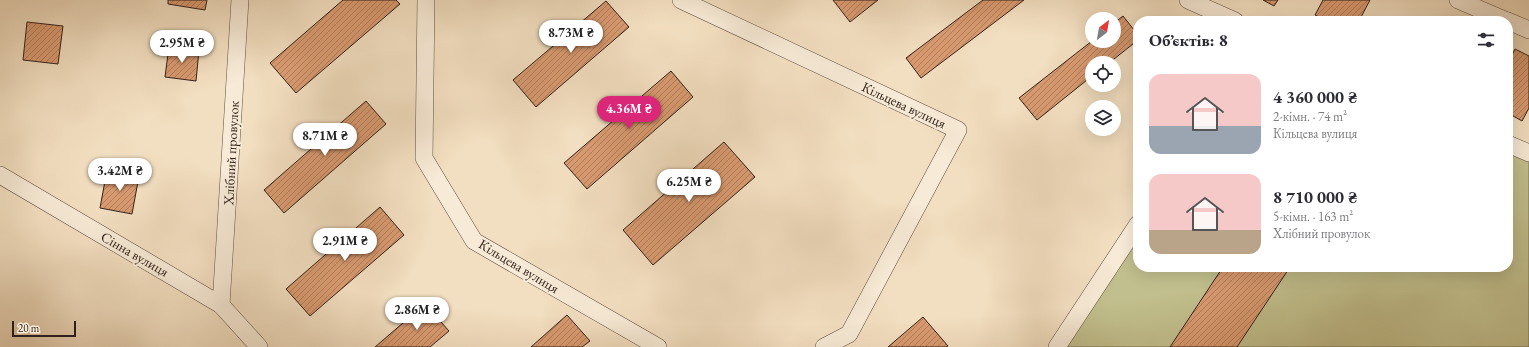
<!DOCTYPE html>
<html lang="uk">
<meta charset="utf-8">
<style>
:root{--surface:#fff;--page:#f2f2f3;--text:#2b2b33;--muted:#7c7c81;--accent:#db2777}
body{margin:0;font-family:"EB Garamond",serif;background:var(--page);color:var(--text);height:100vh;display:flex;flex-direction:column;font-size:15px;white-space:nowrap}
*{box-sizing:border-box;margin:0}
p{font-size:13px;color:var(--muted)}
.icon{flex:none;width:22px;height:22px;fill:none;stroke:currentColor;stroke-width:2;stroke-linecap:round;stroke-linejoin:round}
.map{position:relative;flex:1;overflow:hidden}
.details{position:absolute;left:1133px;top:16px;width:380px;height:256px;display:flex;flex-direction:column;background:var(--surface);border-radius:16px;box-shadow:0 4px 16px #0002}
.details>*{flex:none}
.needle{width:26px;rotate:31deg}
.fabs{position:absolute;left:1085px;top:12px;display:grid;gap:8px}
.fabs a{display:grid;place-items:center;width:36px;height:36px;border-radius:50%;background:var(--surface);box-shadow:0 4px 16px #0002;font-size:20px}
.scale{position:absolute;left:12px;bottom:10px;width:64px;box-sizing:border-box;padding-left:4px;border:2px solid #31211a;border-top:0;font-size:11px;line-height:14px;white-space:nowrap;color:#31211a;-webkit-text-stroke:3px #f7ead6;paint-order:stroke}
.price{position:absolute;translate:-50% -34px;padding:0 9px;border-radius:14px;background:#fff;color:#222;font-size:13px;line-height:26px;filter:drop-shadow(0 1px 2px #0008)}
.price::after{content:'';position:absolute;left:50%;top:24px;width:12px;height:9px;margin-left:-6px;background:inherit;clip-path:polygon(0 0,100% 0,50% 100%)}
.price.active{background:var(--accent);color:#fff}
ul{padding:0;list-style:none}
li{display:flex;align-items:center;gap:12px;height:100px;padding:0 16px}
li span{display:grid;place-items:center;flex:none;width:112px;height:80px;border-radius:12px;color:#555}
li>.icon{margin-inline-start:auto}
span .icon{width:48px;height:48px;fill:#fffc;stroke-width:1}
li b{font-size:17px}
h2{display:flex;justify-content:space-between;align-items:center;height:48px;padding:0 16px;font-size:17px}
.map>svg:first-child{display:block}
</style>
<div class="map">
<svg width="1529" height="347" viewBox="0 0 1529 347">
<defs>
<pattern id="building-hatch" width="6" height="6" patternUnits="userSpaceOnUse"><rect width="6" height="6" fill="#d99a70"/><path d="M-1 1l2-2M0 6l6-6M5 7l2-2" fill="none" stroke="#b17d5b"/></pattern>
</defs>
<rect width="100%" height="100%" fill="#f2dec0"/>
<filter id="stains"><feTurbulence type="fractalNoise" baseFrequency=".005" numOctaves="4"/><feColorMatrix values="0 0 0 0 .2 0 0 0 0 .09 0 0 0 0 .02 0 0 0 .5 -.17"/></filter>
<radialGradient id="worn" r=".72"><stop offset=".6" stop-color="#630" stop-opacity="0"/><stop offset="1" stop-color="#630" stop-opacity=".3"/></radialGradient>
<path fill="#c1bf8d" stroke="#797054" d="M1508,144L1529,153V347H1067L1138,233V267H1508Z"/>
<g fill="url(#building-hatch)" stroke="#31211a">
<path d="M168,0H207L205,10L168,4Z"/>
<path d="M343,0H396L400,4L296,93L270,63Z"/>
<path d="M833,0H878L850,22Z"/>
<path d="M983,0H1024L921,78L906,58Z"/>
<path d="M1263,0H1278L1274,6Z"/>
<path d="M1323,0H1370L1359,21H1327L1315,15Z"/>
<path d="M606,1L629,27L536,107L513,80Z"/>
<path d="M1123,16L1138,35V40L1109,63H1092V76L1037,120L1019,98L1092,41H1114V23Z"/>
<path d="M27,22L63,26L58,64L23,60Z"/>
<path d="M169,46L199,50L196,81L165,77Z"/>
<path d="M1515,49L1529,56V108L1522,121L1508,113V63Z"/>
<path d="M671,71L693,97L587,189L564,163Z"/>
<path d="M366,101L386,124L284,213L264,190Z"/>
<path d="M724,142L755,177L653,265L623,230Z"/>
<path d="M107,170L139,176L132,214L100,208Z"/>
<path d="M380,207L404,235L310,316L286,289Z"/>
<path d="M1223,267H1290L1237,347H1170Z"/>
<path d="M425,304L449,331L430,347H375Z"/>
<path d="M567,315L590,341L582,347H531Z"/>
<path d="M923,317L948,346L946,347H888Z"/>
</g>
<g fill="none" stroke-linecap="round" stroke-linejoin="round">
<g stroke="#615044" stroke-width="18">
<g id="street">
<path d="M426,0L424,158L474,241L658,347"/>
<path d="M681,0L958,130L849,334L824,347"/>
<path d="M1188,0L1235,21"/>
<path d="M1458,0L1507,21"/>
<path d="M1508,21L1529,30"/>
<path d="M1508,144L1529,153"/>
<path d="M0,175L221,305L259,347"/>
<path d="M221,305L240,0"/>
<path d="M1057,347L1138,224"/>
</g>
</g>
<use href="#street" stroke="#f7ead6" stroke-width="17"/>
</g>
<g text-anchor="middle" stroke-width="4" stroke-linejoin="round" paint-order="stroke">
<g font-size="14" fill="#31211a" stroke="#f7ead6">
<text transform="translate(904 105) rotate(25)" y="5">Кільцева вулиця</text>
<text transform="translate(231 153) rotate(-87)" y="5">Хлібний провулок</text>
<text transform="translate(135 254) rotate(30)" y="5">Сінна вулиця</text>
<text transform="translate(519 266) rotate(31)" y="5">Кільцева вулиця</text>
</g>
</g>
<rect width="100%" height="100%" filter="url(#stains)"/>
<rect width="100%" height="100%" fill="url(#worn)"/>
</svg>
<div class="fabs">
<a><svg class="needle" viewBox="-14 -14 28 28"><path d="M0-13l5 13h-10z" fill="#e53935"/><path d="M0 13l5-13h-10z" fill="#7c7c81"/></svg></a>
<a><svg class="icon" aria-label="locate" viewBox="0 0 24 24"><circle cx="12" cy="12" r="6"/><path d="M12 2v4M12 18v4M2 12h4M18 12h4"/></svg></a>
<a><svg class="icon" aria-label="layers" viewBox="0 0 24 24"><path d="M12 4l9 5-9 5-9-5zM3 14l9 5 9-5"/></svg></a>
</div>
<div class="scale">20 m</div>
<b class="price" style="left:571px;top:54px">8.73M ₴</b>
<b class="price" style="left:182px;top:64px">2.95M ₴</b>
<b class="price active" style="left:629px;top:130px">4.36M ₴</b>
<b class="price" style="left:325px;top:157px">8.71M ₴</b>
<b class="price" style="left:120px;top:192px">3.42M ₴</b>
<b class="price" style="left:689px;top:203px">6.25M ₴</b>
<b class="price" style="left:345px;top:262px">2.91M ₴</b>
<b class="price" style="left:417px;top:331px">2.86M ₴</b>
<section class="details">
<h2>Об’єктів: 8<svg class="icon" aria-label="filters" viewBox="0 0 24 24"><path d="M4 7h16M4 17h16"/><circle cx="9" cy="7" r="2"/><circle cx="15" cy="17" r="2"/></svg></h2>
<ul>
<li><span style="background:linear-gradient(#f6c9c9 65%,#9aa5b1 0)"><svg class="icon" aria-label="home" viewBox="0 0 24 24"><path d="M3 11l9-7 9 7M6 9v11h12V9"/></svg></span><div><b>4 360 000 ₴</b><p>2-кімн. · 74 m²</p><p>Кільцева вулиця</p></div></li>
<li><span style="background:linear-gradient(#f6c9c9 70%,#b9a48a 0)"><svg class="icon" aria-label="home" viewBox="0 0 24 24"><path d="M3 11l9-7 9 7M6 9v11h12V9"/></svg></span><div><b>8 710 000 ₴</b><p>5-кімн. · 163 m²</p><p>Хлібний провулок</p></div></li>
</ul>
</section>
</div>
